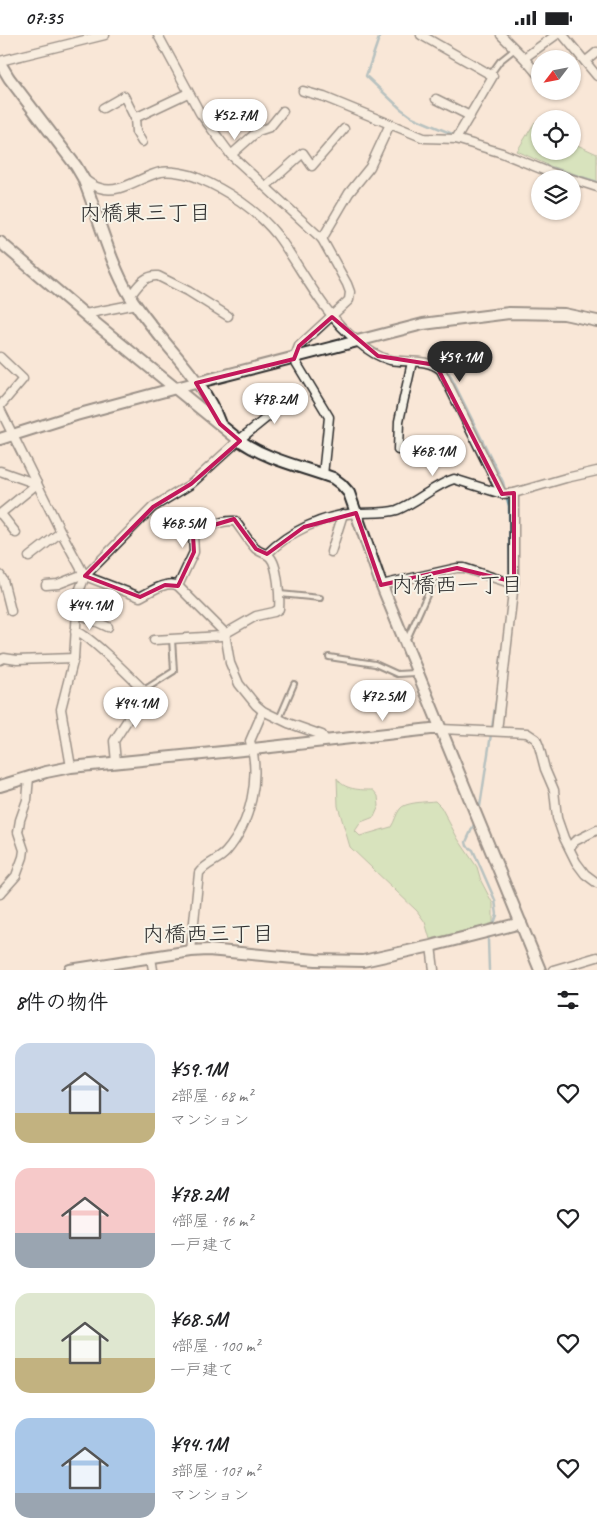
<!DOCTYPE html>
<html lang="ja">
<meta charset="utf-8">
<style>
:root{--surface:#fff;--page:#f6f6f6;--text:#202124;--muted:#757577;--accent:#2b2b2b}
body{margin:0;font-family:Caveat,"Klee One",sans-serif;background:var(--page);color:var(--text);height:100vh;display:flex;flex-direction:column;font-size:19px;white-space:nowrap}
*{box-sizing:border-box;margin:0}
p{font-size:16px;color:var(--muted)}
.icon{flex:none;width:28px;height:28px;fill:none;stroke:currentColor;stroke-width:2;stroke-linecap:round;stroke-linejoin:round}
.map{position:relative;height:935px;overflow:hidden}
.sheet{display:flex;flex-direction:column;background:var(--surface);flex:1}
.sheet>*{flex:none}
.needle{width:32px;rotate:238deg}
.controls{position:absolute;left:531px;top:15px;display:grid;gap:10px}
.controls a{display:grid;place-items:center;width:50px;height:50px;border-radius:50%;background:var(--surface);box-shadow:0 1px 4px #0004;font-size:25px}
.price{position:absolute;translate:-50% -42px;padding:0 11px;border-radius:18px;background:#fff;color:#222;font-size:16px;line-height:32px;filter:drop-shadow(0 1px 2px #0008)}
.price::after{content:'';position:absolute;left:50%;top:30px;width:15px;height:11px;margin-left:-8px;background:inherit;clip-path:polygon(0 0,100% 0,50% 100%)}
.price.selected{background:var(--accent);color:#fff}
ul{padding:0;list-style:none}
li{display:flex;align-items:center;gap:15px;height:125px;padding:0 15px}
li span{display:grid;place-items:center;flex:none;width:140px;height:100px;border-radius:15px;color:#555}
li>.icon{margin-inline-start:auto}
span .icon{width:60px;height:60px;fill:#fffc;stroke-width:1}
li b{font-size:21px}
h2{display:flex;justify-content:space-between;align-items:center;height:60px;padding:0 15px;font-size:21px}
.status{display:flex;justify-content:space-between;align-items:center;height:35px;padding:0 25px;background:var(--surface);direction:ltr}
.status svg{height:14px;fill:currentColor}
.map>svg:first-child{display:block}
</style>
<div class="status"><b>07:35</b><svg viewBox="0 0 49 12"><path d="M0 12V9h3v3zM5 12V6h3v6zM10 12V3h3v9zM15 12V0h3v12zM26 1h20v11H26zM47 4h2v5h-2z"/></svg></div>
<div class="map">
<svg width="597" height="935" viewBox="0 0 597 935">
<rect width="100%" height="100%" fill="#f9e7d7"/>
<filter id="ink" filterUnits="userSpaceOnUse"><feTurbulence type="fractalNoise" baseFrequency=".02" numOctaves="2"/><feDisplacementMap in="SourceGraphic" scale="10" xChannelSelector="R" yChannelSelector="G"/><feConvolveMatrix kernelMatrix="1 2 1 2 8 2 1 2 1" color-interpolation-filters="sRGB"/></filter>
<g filter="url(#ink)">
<g fill="#afde9d" stroke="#6d8464">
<path d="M535,87L540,91V116H572L573,108L597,119V146L550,131L517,116Z"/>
<path d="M337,743C343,755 361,755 373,755L378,761L379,771L374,782L361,787L355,796L360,801L391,792C395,786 396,779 400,774C404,767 427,767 435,766L441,772L458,804L477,832L481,846L493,869V889L430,904L425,887L417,876L350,812L338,771Z"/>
</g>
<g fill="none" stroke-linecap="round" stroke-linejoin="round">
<g stroke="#6994a3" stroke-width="2.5">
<path d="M380,0L366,41L401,74L412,82L457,101"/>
<path d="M508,117L542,130L597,147"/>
<path d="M449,338L503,447L509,471L510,546"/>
<path d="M499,642L502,615"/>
<path d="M479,778L497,660"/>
<path d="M476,785L466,807L467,811L473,815L495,865L497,880L493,891"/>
<path d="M489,935L488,905L490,899"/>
</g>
<g stroke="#2b2b2b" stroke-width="8">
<g id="service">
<path d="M490,40L500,26L515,14"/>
<path d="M280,559L320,563"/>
<path d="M406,603L408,602L437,538"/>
<path d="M329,622L375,629L397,639L415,638"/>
<path d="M144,655L174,636L172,604"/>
<path d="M279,684L294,649"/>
</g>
</g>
<g stroke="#2b2b2b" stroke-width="11">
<g id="minor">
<path d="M158,0L200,78L231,120L322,204L347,249L350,257L349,265L299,311L294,324L329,382L323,440"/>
<path d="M421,0L493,41L456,104"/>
<path d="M501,0L524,23L556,0"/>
<path d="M563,0L597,41"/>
<path d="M524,23L539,41"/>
<path d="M0,26L105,0"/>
<path d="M586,26L597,17"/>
<path d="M303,56L324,62L424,103L456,104L502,118L546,136L571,144"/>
<path d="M436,64L470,81"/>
<path d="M103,73L124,61L135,83"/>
<path d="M142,107L136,97L135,83L188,58"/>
<path d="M231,120L258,96L270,92L283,76"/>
<path d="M83,143C88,147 94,152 100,153C120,160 141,141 161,137C169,135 190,139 198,143C227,155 257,175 277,200C303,235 322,278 357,306C366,314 378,322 390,325C407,328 427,323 441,335L502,459"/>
<path d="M572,144L597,152"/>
<path d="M266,151L303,118L312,131L344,94"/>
<path d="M322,204L349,158L370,132L390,89"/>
<path d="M130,261C138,251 144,240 158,241L188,256L228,281"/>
<path d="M85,279L136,269"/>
<path d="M0,322L23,344L0,371"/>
<path d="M0,374L61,497L85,541L140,562C150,557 167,545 178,551L225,598L230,628L239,649L256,670L263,676L288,688L322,700L326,706"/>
<path d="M398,415L399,386L412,327"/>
<path d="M0,436L37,449"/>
<path d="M0,479L37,449"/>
<path d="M1,479L16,498"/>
<path d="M331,517L343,479"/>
<path d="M267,519C290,496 323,481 355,478C368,477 385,479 397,475C418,467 434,450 454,444L502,459L514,458L566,443L597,436"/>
<path d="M29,522L61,497"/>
<path d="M0,540L3,545L11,576"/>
<path d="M46,550L58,549L84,539"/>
<path d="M381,550L457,533H464L507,547H514"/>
<path d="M76,579L82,580L108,592"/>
<path d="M75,596C88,597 147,659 160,671"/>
<path d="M154,605L221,601L256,581L274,577L279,574C280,563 278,530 270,522C266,518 261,518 256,514C248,506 242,495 235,486C220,485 205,493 193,500L194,517L178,551"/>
<path d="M0,625L4,623L17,625L74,623"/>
<path d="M441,694L527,698L536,704L539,711L545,734L554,755L557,783L564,803L576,827L585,839L597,848"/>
<path d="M497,696L514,548V458"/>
<path d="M116,727L114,706L127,686L133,668L143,656"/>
<path d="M71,732L61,674L74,623L78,559L85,541L153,472L191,449L239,405L270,380L259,369"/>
<path d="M570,812L575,806L597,795"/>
<path d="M0,859L16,841L23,822L24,815L18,797L20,785L27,765L29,742"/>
<path d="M431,911L434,935"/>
<path d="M191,916L199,838C206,828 218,826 226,817C251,788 261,742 250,706L263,676"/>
<path d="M151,923L153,935"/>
<path d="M553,935L597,922"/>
</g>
</g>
<g stroke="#2b2b2b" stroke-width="14">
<g id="tertiary">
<path d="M0,28L9,43L76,131L83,143C98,180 110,228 130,261C156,304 203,341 220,389"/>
<path d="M0,207L89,283L239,405C268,425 300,431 333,443L341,449L349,458L380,546L540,935"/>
<path d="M0,404L76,380L176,353L423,289L509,278L564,279L597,286"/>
<path d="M0,751L46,737L71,732L253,714L431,694H441"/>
<path d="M70,935L191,916L208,915L316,925L363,926L431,911L521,888"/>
</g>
</g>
<use href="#service" stroke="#f7f3e8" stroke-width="4"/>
<use href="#minor" stroke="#f7f3e8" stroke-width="8"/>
<use href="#tertiary" stroke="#f7f3e8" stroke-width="10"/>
</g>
</g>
<path d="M0 0H597V935H0ZM332,282L378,321L436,330L502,459L514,458V547L457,533L381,550L356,478L304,492L267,519L256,514L234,484L214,490L193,500L194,517L178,551L165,550L140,562L85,541L153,472L191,449L240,406L220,389L196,348L294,324L299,311Z" fill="#f9e7d7" fill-opacity=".55" fill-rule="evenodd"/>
<path fill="none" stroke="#c2185b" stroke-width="4" stroke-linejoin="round" d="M332,282L378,321L436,330L502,459L514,458V547L457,533L381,550L356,478L304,492L267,519L256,514L234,484L214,490L193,500L194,517L178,551L165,550L140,562L85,541L153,472L191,449L240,406L220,389L196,348L294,324L299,311Z"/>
<g text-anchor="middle" stroke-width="4" stroke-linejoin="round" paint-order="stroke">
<g font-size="22" fill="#2b2b2b" stroke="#f7f3e8">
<text x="145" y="185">内橋東三丁目</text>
<text x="457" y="557">内橋西一丁目</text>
<text x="208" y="906">内橋西三丁目</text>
</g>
</g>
</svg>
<div class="controls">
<a><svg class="needle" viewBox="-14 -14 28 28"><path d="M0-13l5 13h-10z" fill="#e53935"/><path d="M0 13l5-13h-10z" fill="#757577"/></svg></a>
<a><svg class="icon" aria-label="locate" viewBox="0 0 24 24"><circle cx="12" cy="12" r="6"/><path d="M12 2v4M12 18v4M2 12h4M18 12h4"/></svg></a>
<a><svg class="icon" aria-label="layers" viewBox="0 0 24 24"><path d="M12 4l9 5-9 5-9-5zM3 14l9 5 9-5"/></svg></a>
</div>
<b class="price" style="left:235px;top:106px">¥52.7M</b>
<b class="price selected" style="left:460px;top:348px">¥59.1M</b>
<b class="price" style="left:275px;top:390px">¥78.2M</b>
<b class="price" style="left:433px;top:442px">¥68.1M</b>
<b class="price" style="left:183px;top:514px">¥68.5M</b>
<b class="price" style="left:90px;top:596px">¥44.1M</b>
<b class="price" style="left:383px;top:687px">¥72.5M</b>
<b class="price" style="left:136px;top:694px">¥94.1M</b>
</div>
<section class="sheet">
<h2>8件の物件<svg class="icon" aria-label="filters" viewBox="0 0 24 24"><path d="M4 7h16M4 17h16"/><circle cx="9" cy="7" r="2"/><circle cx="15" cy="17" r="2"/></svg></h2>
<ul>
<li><span style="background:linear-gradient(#c9d6e8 70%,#c2b280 0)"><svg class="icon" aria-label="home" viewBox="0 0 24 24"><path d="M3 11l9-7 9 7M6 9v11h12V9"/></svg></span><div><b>¥59.1M</b><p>2部屋 · 68 m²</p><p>マンション</p></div><svg class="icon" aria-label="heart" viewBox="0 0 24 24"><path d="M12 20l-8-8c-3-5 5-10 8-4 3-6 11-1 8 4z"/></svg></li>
<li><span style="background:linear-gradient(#f6c9c9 65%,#9aa5b1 0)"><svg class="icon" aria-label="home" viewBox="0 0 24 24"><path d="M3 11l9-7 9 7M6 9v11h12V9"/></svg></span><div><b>¥78.2M</b><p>4部屋 · 96 m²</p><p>一戸建て</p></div><svg class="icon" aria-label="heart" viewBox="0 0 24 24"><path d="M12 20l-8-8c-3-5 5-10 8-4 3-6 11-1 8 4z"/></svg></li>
<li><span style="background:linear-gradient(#dfe7d0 65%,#c2b280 0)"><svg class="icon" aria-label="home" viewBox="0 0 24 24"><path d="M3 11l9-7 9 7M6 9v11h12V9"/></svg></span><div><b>¥68.5M</b><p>4部屋 · 100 m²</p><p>一戸建て</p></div><svg class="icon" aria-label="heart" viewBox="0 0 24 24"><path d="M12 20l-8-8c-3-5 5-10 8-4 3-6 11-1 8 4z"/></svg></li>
<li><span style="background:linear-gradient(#a9c7e8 75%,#9aa5b1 0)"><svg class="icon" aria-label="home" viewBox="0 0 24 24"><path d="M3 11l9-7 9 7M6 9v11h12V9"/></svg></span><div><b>¥94.1M</b><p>3部屋 · 107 m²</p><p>マンション</p></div><svg class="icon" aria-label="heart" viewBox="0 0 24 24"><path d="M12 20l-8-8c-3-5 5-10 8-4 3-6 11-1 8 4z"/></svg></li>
</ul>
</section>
